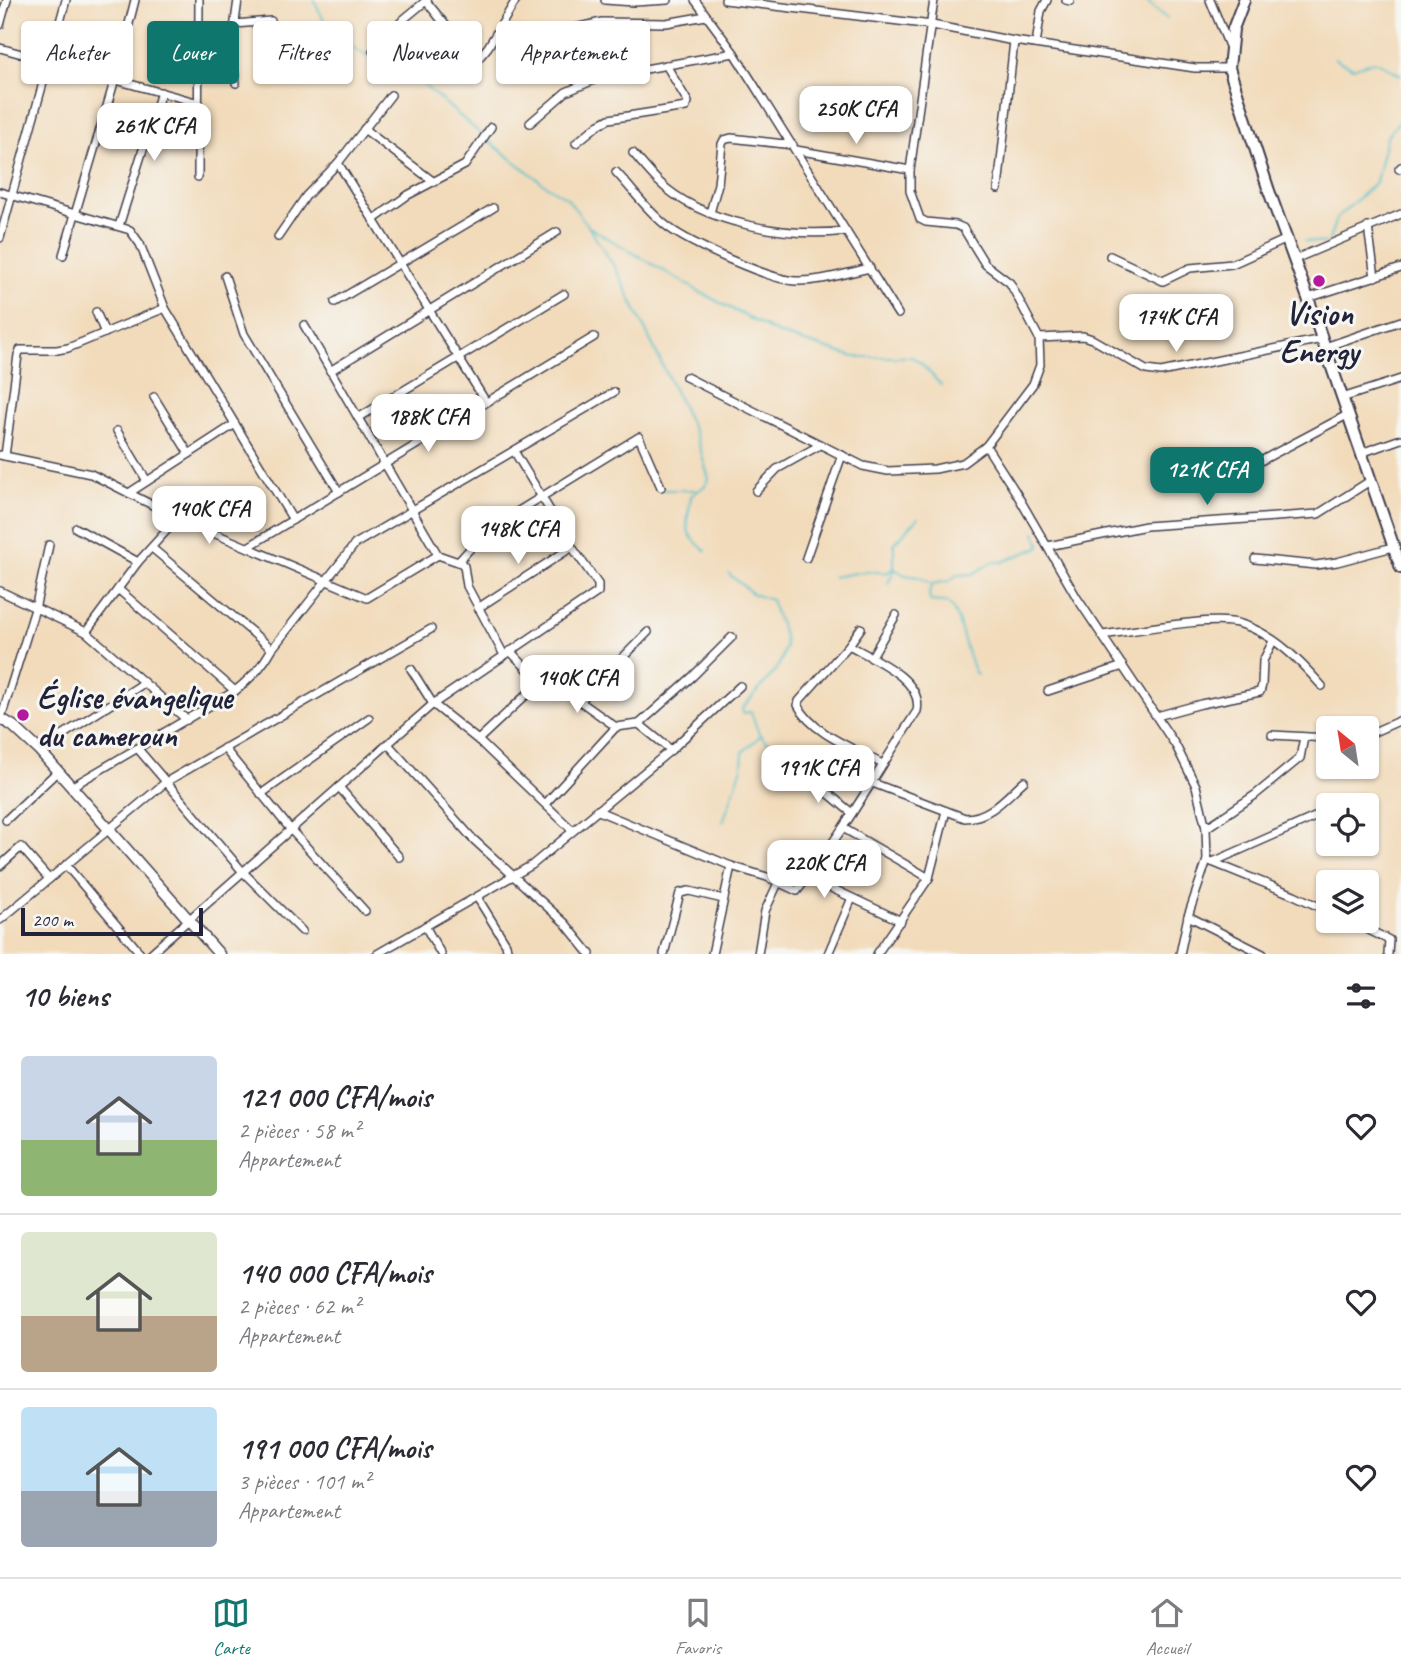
<!DOCTYPE html>
<html lang="fr">
<meta charset="utf-8">
<style>
:root{--surface:#fff;--page:#f2f2f3;--text:#2b2b33;--muted:#7c7c81;--line:#e1e1e2;--accent:#0f766e}
body{margin:0;font-family:Caveat,sans-serif;background:var(--page);color:var(--text);height:100vh;display:flex;flex-direction:column;font-size:26px;white-space:nowrap}
*{box-sizing:border-box;margin:0}
p{font-size:23px;color:var(--muted)}
.icon{flex:none;width:38px;height:38px;fill:none;stroke:currentColor;stroke-width:2;stroke-linecap:round;stroke-linejoin:round}
.map{position:relative;height:954px;overflow:hidden}
.sheet{display:flex;flex-direction:column;background:var(--surface);flex:1}
.sheet>*{flex:none}
.top-card{position:absolute;left:21px;top:21px;width:700px;height:63px;display:flex;gap:14px}
.needle{width:46px;rotate:330deg}
.controls{position:absolute;left:1316px;top:716px;display:grid;gap:14px}
.controls a{display:grid;place-items:center;width:63px;height:63px;border-radius:7px;background:var(--surface);box-shadow:0 2px 5px #0004;font-size:35px}
.scale{position:absolute;left:21px;bottom:18px;width:182px;box-sizing:border-box;padding-left:7px;border:4px solid #22223b;border-top:0;font-size:19px;line-height:24px;white-space:nowrap;color:#22223b;-webkit-text-stroke:5px #f6f6f2;paint-order:stroke}
.price{position:absolute;translate:-50% -60px;padding:0 16px;border-radius:14px;background:#fff;color:#222;font-size:23px;line-height:46px;filter:drop-shadow(0 2px 4px #0008)}
.price::after{content:'';position:absolute;left:50%;top:42px;width:21px;height:16px;margin-left:-10px;background:inherit;clip-path:polygon(0 0,100% 0,50% 100%)}
.price.active{background:var(--accent);color:#fff}
ul{padding:0;list-style:none}
li{display:flex;align-items:center;gap:21px;height:175px;padding:0 21px}
li+li{border-top:2px solid var(--line)}
li span{display:grid;place-items:center;flex:none;width:196px;height:140px;border-radius:7px;color:#555}
li>.icon{margin-inline-start:auto}
span .icon{width:84px;height:84px;fill:#fffc;stroke-width:1}
li b{font-size:30px}
h2{display:flex;justify-content:space-between;align-items:center;height:84px;padding:0 21px;font-size:30px}
.pill{padding:0 24px;border-radius:7px;background:var(--surface);box-shadow:0 2px 5px #0004;font-size:24px;line-height:63px}
.pill.active{background:var(--accent);color:#fff}
.tabs{display:flex;justify-content:space-around;align-items:center;height:98px;border-top:2px solid var(--line);background:var(--surface);font-size:19px;color:var(--muted)}
.tabs a{display:grid;justify-items:center;gap:4px}
.tabs .active{color:var(--accent)}
.map>svg:first-child{display:block}
</style>
<div class="map">
<svg width="1401" height="954" viewBox="0 0 1401 954">
<rect width="100%" height="100%" fill="#f6f6f2"/>
<filter id="ink" filterUnits="userSpaceOnUse"><feTurbulence type="fractalNoise" baseFrequency=".0143" numOctaves="2"/><feDisplacementMap in="SourceGraphic" scale="14" xChannelSelector="R" yChannelSelector="G"/><feConvolveMatrix kernelMatrix="1 2 1 2 8 2 1 2 1" color-interpolation-filters="sRGB"/></filter>
<filter id="wash" filterUnits="userSpaceOnUse"><feTurbulence type="fractalNoise" baseFrequency=".00686" numOctaves="4" result="noise"/><feDisplacementMap in="SourceGraphic" scale="28" xChannelSelector="R" yChannelSelector="G"/><feGaussianBlur stdDeviation="1.57" result="paint"/><feColorMatrix in="noise" values="0 0 0 0 0 0 0 0 0 0 0 0 0 0 0 0 0 1.4 0 .05"/><feComposite in="paint" operator="in"/></filter>
<g filter="url(#wash)">
<rect width="100%" height="100%" fill="#f2dbbb"/>
<g fill="none" stroke-linecap="round" stroke-linejoin="round">
<g stroke="#52c0c9" stroke-width="2">
<path d="M314,0L326,25L356,49L375,60L411,74L482,135"/>
<path d="M1145,0L1167,18"/>
<path d="M1335,59L1353,68C1382,57 1376,62 1401,75"/>
<path d="M1401,115V107"/>
<path d="M486,139L544,184L567,198L588,226L617,271L696,435L709,479L706,485L691,496C687,526 681,532 706,551"/>
<path d="M589,227L698,291L779,334L854,357H912L920,362L941,385"/>
<path d="M1329,240L1336,219L1376,182L1386,138L1401,118"/>
<path d="M1305,241L1325,243"/>
<path d="M663,490H695"/>
<path d="M729,574L753,594L771,600L784,636L785,645L782,658L776,670L742,709L743,713L751,712L759,734L772,747"/>
<path d="M832,577L868,571L886,573L894,569V544L918,518"/>
<path d="M888,583L895,569L905,575L919,577L932,584"/>
<path d="M977,675C965,660 961,610 947,603C942,601 935,602 930,601L929,591L933,584L949,581L957,575L973,574L992,562H1002L1039,547L1040,543L1035,532"/>
<path d="M723,822L742,767L743,752L760,736"/>
</g>
</g>
</g>
<g filter="url(#ink)">
<g fill="none" stroke-linecap="round" stroke-linejoin="round">
<g stroke="#413e4e" stroke-width="10">
<g id="minor">
<path d="M605,0L634,2L668,0"/>
<path d="M695,0L734,53L898,314"/>
<path d="M725,0L932,25L1014,41L1195,68H1229"/>
<path d="M1066,0L1070,1"/>
<path d="M1210,0L1229,46"/>
<path d="M426,1L456,38"/>
<path d="M235,24L271,21"/>
<path d="M0,25L7,0"/>
<path d="M548,34L602,22L666,23L706,16"/>
<path d="M1036,44L1041,11L1047,0"/>
<path d="M0,48L199,103"/>
<path d="M199,50L231,51"/>
<path d="M373,51L404,19L427,0"/>
<path d="M463,77L488,47L516,0"/>
<path d="M236,83L231,51L238,0"/>
<path d="M530,123L566,92L601,77L734,53"/>
<path d="M364,129L434,182"/>
<path d="M576,143L598,125L609,119L686,107L688,102L666,65"/>
<path d="M796,150L910,170"/>
<path d="M633,153C641,162 649,172 658,181C702,224 788,238 846,231"/>
<path d="M338,163L486,402"/>
<path d="M1399,169L1401,167"/>
<path d="M616,172C633,190 648,212 668,227C689,243 770,280 796,281C820,282 846,273 870,268"/>
<path d="M198,177L199,0"/>
<path d="M998,189L1014,41"/>
<path d="M0,192L130,230L140,244L165,308L293,520"/>
<path d="M710,213L718,184L722,144L724,140L731,138L793,145"/>
<path d="M373,220L408,195L465,165L491,127"/>
<path d="M119,226L161,92"/>
<path d="M1368,227L1375,277"/>
<path d="M278,237L306,196L338,163L391,95"/>
<path d="M0,238L66,0"/>
<path d="M63,255L115,79L135,0"/>
<path d="M1110,256L1163,281L1190,268L1232,264L1287,239"/>
<path d="M1295,259L1401,214"/>
<path d="M225,276L244,334L339,492"/>
<path d="M1308,298L1401,268"/>
<path d="M335,302L493,208"/>
<path d="M96,312L105,333"/>
<path d="M304,325L438,555L461,563L464,566L467,586L504,655"/>
<path d="M1039,338L1083,336L1092,339L1146,370L1161,372L1322,339"/>
<path d="M1325,347L1401,321"/>
<path d="M330,371L557,232"/>
<path d="M686,377L863,466L888,471L935,469L963,463L986,446L1033,384L1040,365L1039,338L1010,283L985,264L963,228L956,225L926,222L920,219L910,191V170L934,0"/>
<path d="M154,397L189,454"/>
<path d="M1342,398L1401,379"/>
<path d="M358,418L564,294"/>
<path d="M117,431L147,481"/>
<path d="M986,446L1015,491L1077,598L1176,746L1196,786L1206,828L1207,860L1188,916L1180,954"/>
<path d="M1361,453L1401,439"/>
<path d="M0,455L91,474L178,518"/>
<path d="M5,456L18,355L20,350H57L68,348L165,308"/>
<path d="M1163,486L1199,470L1236,468L1255,464L1347,415"/>
<path d="M756,491L777,469L820,445"/>
<path d="M129,493L235,424"/>
<path d="M76,528L138,562"/>
<path d="M1048,546L1146,526L1318,514L1370,481"/>
<path d="M248,547L594,337"/>
<path d="M152,548L272,649"/>
<path d="M806,558L842,455"/>
<path d="M1255,559L1316,565L1337,562L1393,547"/>
<path d="M458,562L486,531L639,437L661,487"/>
<path d="M118,589L235,691"/>
<path d="M0,591L86,632L187,720"/>
<path d="M478,608L572,547"/>
<path d="M861,628L849,645L799,701L798,705C812,734 856,749 882,764"/>
<path d="M86,632L138,562L178,518L367,598L438,555"/>
<path d="M1102,635C1135,631 1213,615 1241,624C1274,634 1300,661 1322,686"/>
<path d="M510,651L540,682"/>
<path d="M871,658L896,615"/>
<path d="M411,669L433,704L478,740L572,830"/>
<path d="M1048,691L1123,666"/>
<path d="M581,700L648,632"/>
<path d="M1157,716L1201,704L1260,692L1262,685L1263,661L1273,641"/>
<path d="M0,721L35,609L49,545"/>
<path d="M639,724L671,750"/>
<path d="M1272,735L1328,738"/>
<path d="M1367,735L1401,720"/>
<path d="M478,740L540,682L549,679L616,727"/>
<path d="M388,744L473,839L565,923L590,954"/>
<path d="M224,748L291,830L365,911"/>
<path d="M138,749L243,872L302,931"/>
<path d="M39,750L144,683"/>
<path d="M799,774C819,783 834,799 852,813"/>
<path d="M870,782L965,818C990,818 1006,797 1024,781"/>
<path d="M71,787L235,691C251,678 262,667 272,649L355,544L614,392"/>
<path d="M339,787L399,857"/>
<path d="M261,794L369,718"/>
<path d="M546,803L616,727L639,724L692,677L732,637"/>
<path d="M596,810L731,866L767,877L797,891C842,835 877,772 917,711C924,679 871,658 849,645"/>
<path d="M6,820L58,771"/>
<path d="M843,828L929,878"/>
<path d="M1206,828L1255,795L1300,758L1304,737"/>
<path d="M1207,860L1294,895L1328,911"/>
<path d="M1213,862L1326,812"/>
<path d="M66,865L141,954"/>
<path d="M0,866L21,847L49,879"/>
<path d="M808,877L901,921"/>
<path d="M477,897L506,944L508,954"/>
<path d="M1188,916L1263,954"/>
<path d="M0,920L166,782L431,629"/>
<path d="M1349,920L1389,940L1388,954"/>
<path d="M425,926L441,954"/>
<path d="M150,954L433,704L598,592V584L572,547L514,451"/>
<path d="M377,954L532,865L671,750L740,686"/>
<path d="M664,954L680,893L689,891L723,899"/>
<path d="M712,954L731,866"/>
<path d="M758,954L765,911L778,883"/>
<path d="M828,954L852,898"/>
<path d="M877,954L929,878L946,811"/>
</g>
</g>
<g stroke="#413e4e" stroke-width="13">
<path id="secondary" d="M0,718L13,726L39,750L219,954"/>
</g>
<g stroke="#413e4e" stroke-width="14">
<path id="primary" d="M1244,0L1233,29L1229,68L1269,191L1308,298L1401,568"/>
</g>
<use href="#minor" stroke="#fff" stroke-width="7"/>
<use href="#secondary" stroke="#fff" stroke-width="10"/>
<use href="#primary" stroke="#fff" stroke-width="10"/>
</g>
</g>
<g fill="#b5179e" stroke="#f6f6f2" stroke-width="2.5">
<circle cx="1319" cy="281" r="7"/>
<circle cx="23" cy="715" r="7"/>
</g>
<g text-anchor="middle" stroke-width="6" stroke-linejoin="round" paint-order="stroke">
<g font-size="33" font-weight="bold" fill="#22223b" stroke="#f6f6f2">
<text x="1319" y="324">Vision<tspan x="1319" dy="38">Energy</tspan></text>
<text x="37" y="708" text-anchor="start">Église évangelique<tspan x="37" dy="38">du cameroun</tspan></text>
</g>
</g>
</svg>
<div class="controls">
<a><svg class="needle" viewBox="-14 -14 28 28"><path d="M0-13l5 13h-10z" fill="#e53935"/><path d="M0 13l5-13h-10z" fill="#7c7c81"/></svg></a>
<a><svg class="icon" aria-label="locate" viewBox="0 0 24 24"><circle cx="12" cy="12" r="6"/><path d="M12 2v4M12 18v4M2 12h4M18 12h4"/></svg></a>
<a><svg class="icon" aria-label="layers" viewBox="0 0 24 24"><path d="M12 4l9 5-9 5-9-5zM3 14l9 5 9-5"/></svg></a>
</div>
<div class="scale">200 m</div>
<b class="price" style="left:856px;top:146px">250K CFA</b>
<b class="price" style="left:154px;top:163px">261K CFA</b>
<b class="price" style="left:1176px;top:354px">174K CFA</b>
<b class="price" style="left:428px;top:454px">188K CFA</b>
<b class="price active" style="left:1207px;top:507px">121K CFA</b>
<b class="price" style="left:209px;top:546px">140K CFA</b>
<b class="price" style="left:518px;top:566px">148K CFA</b>
<b class="price" style="left:577px;top:715px">140K CFA</b>
<b class="price" style="left:818px;top:805px">191K CFA</b>
<b class="price" style="left:824px;top:900px">220K CFA</b>
<div class="top-card">
<a class="pill">Acheter</a>
<a class="pill active">Louer</a>
<a class="pill">Filtres</a>
<a class="pill">Nouveau</a>
<a class="pill">Appartement</a>
</div>
</div>
<section class="sheet">
<h2>10 biens<svg class="icon" aria-label="filters" viewBox="0 0 24 24"><path d="M4 7h16M4 17h16"/><circle cx="9" cy="7" r="2"/><circle cx="15" cy="17" r="2"/></svg></h2>
<ul>
<li><span style="background:linear-gradient(#c9d6e8 60%,#8fb573 0)"><svg class="icon" aria-label="home" viewBox="0 0 24 24"><path d="M3 11l9-7 9 7M6 9v11h12V9"/></svg></span><div><b>121 000 CFA/mois</b><p>2 pièces · 58 m²</p><p>Appartement</p></div><svg class="icon" aria-label="heart" viewBox="0 0 24 24"><path d="M12 20l-8-8c-3-5 5-10 8-4 3-6 11-1 8 4z"/></svg></li>
<li><span style="background:linear-gradient(#dfe7d0 60%,#b9a48a 0)"><svg class="icon" aria-label="home" viewBox="0 0 24 24"><path d="M3 11l9-7 9 7M6 9v11h12V9"/></svg></span><div><b>140 000 CFA/mois</b><p>2 pièces · 62 m²</p><p>Appartement</p></div><svg class="icon" aria-label="heart" viewBox="0 0 24 24"><path d="M12 20l-8-8c-3-5 5-10 8-4 3-6 11-1 8 4z"/></svg></li>
<li><span style="background:linear-gradient(#bfe0f5 60%,#9aa5b1 0)"><svg class="icon" aria-label="home" viewBox="0 0 24 24"><path d="M3 11l9-7 9 7M6 9v11h12V9"/></svg></span><div><b>191 000 CFA/mois</b><p>3 pièces · 101 m²</p><p>Appartement</p></div><svg class="icon" aria-label="heart" viewBox="0 0 24 24"><path d="M12 20l-8-8c-3-5 5-10 8-4 3-6 11-1 8 4z"/></svg></li>
</ul>
</section>
<nav class="tabs">
<a class="active"><svg class="icon" aria-label="map" viewBox="0 0 24 24"><path d="M3 6l6-2 6 2 6-2v14l-6 2-6-2-6 2zM9 4v14M15 6v14"/></svg>Carte</a>
<a><svg class="icon" aria-label="saved" viewBox="0 0 24 24"><path d="M7 4h10v16l-5-4-5 4z"/></svg>Favoris</a>
<a><svg class="icon" aria-label="home" viewBox="0 0 24 24"><path d="M3 11l9-7 9 7M6 9v11h12V9"/></svg>Accueil</a>
</nav>
